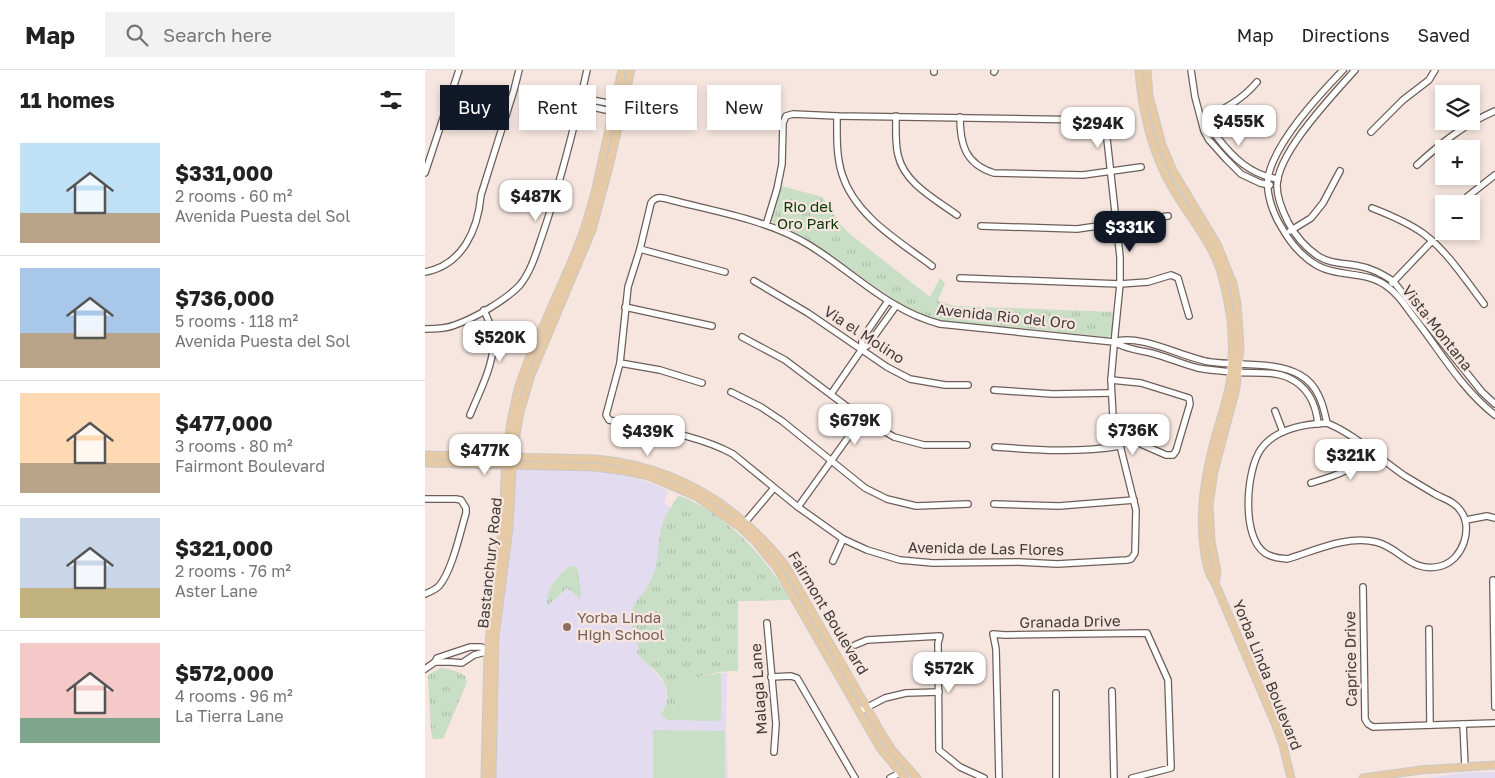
<!DOCTYPE html>
<meta charset="utf-8">
<style>
:root{--surface:#fff;--page:#f2f2f2;--text:#222;--muted:#767676;--line:#e0e0e0;--accent:#111827}
body{margin:0;font-family:"Golos Text",sans-serif;background:var(--page);color:var(--text);height:100vh;display:flex;flex-direction:column;font-size:19px;white-space:nowrap}
*{box-sizing:border-box;margin:0}
p{font-size:16px;color:var(--muted)}
.icon{flex:none;width:28px;height:28px;fill:none;stroke:currentColor;stroke-width:2;stroke-linecap:round;stroke-linejoin:round}
.map{position:relative;flex:1;overflow:hidden}
.drawer{display:flex;flex-direction:column;background:var(--surface);width:425px}
.drawer>*{flex:none}
.top-card{position:absolute;left:15px;top:15px;width:475px;height:45px;display:flex;gap:10px}
.controls{position:absolute;left:1010px;top:15px;display:grid;gap:10px}
.controls a{display:grid;place-items:center;width:45px;height:45px;border-radius:0px;background:var(--surface);box-shadow:0 2px 8px #0003;font-size:25px}
.price{position:absolute;translate:-50% -42px;padding:0 11px;border-radius:10px;background:#fff;color:#222;font-size:16px;line-height:32px;filter:drop-shadow(0 1px 2px #0008)}
.price::after{content:'';position:absolute;left:50%;top:30px;width:15px;height:11px;margin-left:-8px;background:inherit;clip-path:polygon(0 0,100% 0,50% 100%)}
.price.active{background:var(--accent);color:#fff}
ul{padding:0;list-style:none}
li{display:flex;align-items:center;gap:15px;height:125px;padding:0 20px}
li+li{border-top:1px solid var(--line)}
li span{display:grid;place-items:center;flex:none;width:140px;height:100px;border-radius:0px;color:#555}
li>.icon{margin-inline-start:auto}
span .icon{width:60px;height:60px;fill:#fffc;stroke-width:1}
li b{font-size:21px}
h2{display:flex;justify-content:space-between;align-items:center;height:60px;padding:0 20px;font-size:21px}
.tag{padding:0 18px;border-radius:0px;background:var(--surface);box-shadow:0 2px 8px #0003;font-size:18px;line-height:45px}
.tag.active{background:var(--accent);color:#fff}
header{display:flex;align-items:center;gap:30px;box-sizing:border-box;height:70px;padding:0 25px;background:var(--surface);border-bottom:1px solid var(--line)}
header strong{font-size:24px}
nav{display:flex;gap:28px;margin-inline-start:auto;font-size:18px}
.search{width:350px;height:45px;background:var(--page);display:flex;align-items:center;gap:12px;box-sizing:border-box;padding:0 18px;border-radius:0px;color:var(--muted);font-size:19px}
main{display:flex;flex:1;min-height:0}
.map>svg:first-child{display:block}
</style>
<header>
<strong>Map</strong>
<div class="search"><svg class="icon" aria-label="search" viewBox="0 0 24 24"><circle cx="10" cy="10" r="6"/><path d="M15 15l6 6"/></svg>Search here</div>
<nav><a>Map</a><a>Directions</a><a>Saved</a></nav>
</header>
<main>
<section class="drawer">
<h2>11 homes<svg class="icon" aria-label="filters" viewBox="0 0 24 24"><path d="M4 7h16M4 17h16"/><circle cx="9" cy="7" r="2"/><circle cx="15" cy="17" r="2"/></svg></h2>
<ul>
<li><span style="background:linear-gradient(#bfe0f5 70%,#b9a48a 0)"><svg class="icon" aria-label="home" viewBox="0 0 24 24"><path d="M3 11l9-7 9 7M6 9v11h12V9"/></svg></span><div><b>$331,000</b><p>2 rooms · 60 m²</p><p>Avenida Puesta del Sol</p></div></li>
<li><span style="background:linear-gradient(#a9c7e8 65%,#b9a48a 0)"><svg class="icon" aria-label="home" viewBox="0 0 24 24"><path d="M3 11l9-7 9 7M6 9v11h12V9"/></svg></span><div><b>$736,000</b><p>5 rooms · 118 m²</p><p>Avenida Puesta del Sol</p></div></li>
<li><span style="background:linear-gradient(#ffd9b3 70%,#b9a48a 0)"><svg class="icon" aria-label="home" viewBox="0 0 24 24"><path d="M3 11l9-7 9 7M6 9v11h12V9"/></svg></span><div><b>$477,000</b><p>3 rooms · 80 m²</p><p>Fairmont Boulevard</p></div></li>
<li><span style="background:linear-gradient(#c9d6e8 70%,#c2b280 0)"><svg class="icon" aria-label="home" viewBox="0 0 24 24"><path d="M3 11l9-7 9 7M6 9v11h12V9"/></svg></span><div><b>$321,000</b><p>2 rooms · 76 m²</p><p>Aster Lane</p></div></li>
<li><span style="background:linear-gradient(#f6c9c9 75%,#7fa58c 0)"><svg class="icon" aria-label="home" viewBox="0 0 24 24"><path d="M3 11l9-7 9 7M6 9v11h12V9"/></svg></span><div><b>$572,000</b><p>4 rooms · 96 m²</p><p>La Tierra Lane</p></div></li>
</ul>
</section>
<div class="map">
<svg width="1070" height="708" viewBox="0 0 1070 708">
<defs>
<pattern id="park-tufts" width="24" height="20" patternUnits="userSpaceOnUse" patternTransform="scale(1.25)"><rect width="24" height="20" fill="#c8dec5"/><path d="M3 7l-1-3M5 7V3M7 7l1-3M15 17l-1-3M17 17v-4M19 17l1-3" fill="none" stroke="#adbfaa"/></pattern>
</defs>
<rect width="100%" height="100%" fill="#f6e6df"/>
<g fill="#e3dcf1">
<path d="M92,400H183L229,414L243,421L239,433L247,438L242,443L236,460L234,484L231,499L223,515L207,539L208,563L213,571L212,582L240,613L242,634L235,644L242,650L286,604L302,603L301,659L303,708H71L75,570Z"/>
<path d="M1070,702V708H1002L1037,703Z"/>
</g>
<g fill="url(#park-tufts)">
<path d="M357,116L397,127L415,154L426,165L505,227L515,208L520,213L513,231L530,236L690,242L687,263L685,266L682,267L609,259L520,252L504,248L489,242L474,233L383,170L348,153L347,149Z"/>
<path d="M253,426C262,427 270,433 278,437C315,460 344,492 365,530L313,531V601C280,601 247,610 248,650H242L235,644C241,638 242,634 242,626C242,602 223,600 212,582C214,573 212,572 209,564C207,559 206,547 207,541C208,532 219,524 223,515C236,493 231,482 236,460C238,447 247,437 253,426Z"/>
<path d="M146,496H150L153,500C152,511 159,519 155,529L142,518L122,536C121,519 133,504 146,496Z"/>
<path d="M16,598C25,599 33,601 40,606L42,612L19,667L16,669H8L6,662L3,605Z"/>
</g>
<g fill="#c8dec5">
<path d="M296,603V648L292,651L248,650C248,619 266,605 296,603Z"/>
<path d="M228,660L300,661V708H228Z"/>
</g>
<g fill="none" stroke-linecap="round" stroke-linejoin="round">
<g stroke="#6c5f59" stroke-width="8">
<g id="minor">
<path d="M509,0V2"/>
<path d="M766,0L770,27L779,61L784,70L801,89L816,104L835,113L845,115"/>
<path d="M918,0C894,25 849,73 843,108C841,124 848,144 857,158C866,174 877,187 893,196C915,208 943,200 964,218C974,225 981,237 988,246C1014,279 1037,320 1070,345"/>
<path d="M930,0C908,25 852,83 852,116C852,128 858,142 863,152C870,165 881,178 893,186C905,194 920,193 934,196C947,198 957,204 968,211L1057,322L1070,334"/>
<path d="M569,2L570,0"/>
<path d="M156,28L183,33L188,38"/>
<path d="M154,34L181,40L188,38"/>
<path d="M412,46C412,65 411,85 417,104C430,146 474,171 507,196"/>
<path d="M471,46C471,59 470,72 473,85C479,113 510,129 532,145"/>
<path d="M535,47C535,74 540,94 569,103L658,105L716,97"/>
<path d="M777,49C784,55 787,60 792,67C808,88 826,105 853,109"/>
<path d="M777,49C798,40 817,30 832,12"/>
<path d="M946,62L978,30L1004,10L1010,0"/>
<path d="M992,95C1016,73 1040,54 1070,41"/>
<path d="M0,103L34,0"/>
<path d="M1042,127L1070,105"/>
<path d="M947,138C965,145 984,153 999,164C1023,182 1041,211 1059,234"/>
<path d="M341,155L352,119L357,94L358,53L361,46L368,44L412,46L667,50L678,52L681,60L695,187V214L690,264L686,310L688,347L711,440L710,483L706,489L702,490L632,494L594,492L508,493L475,490L442,480L418,469L373,437L308,384C271,364 225,359 184,350L181,345L195,293L203,217L215,179L226,133C231,125 239,128 246,130C293,142 343,150 384,175C428,202 464,241 515,254L689,272C700,279 713,280 726,283C742,287 757,294 773,298C784,300 796,301 807,302C825,304 847,300 864,308C883,317 891,333 893,354"/>
<path d="M556,156L652,159L743,146"/>
<path d="M865,161L886,148L898,133L915,101"/>
<path d="M215,179L300,202"/>
<path d="M0,202C38,195 53,159 56,125L89,20L94,0"/>
<path d="M535,208L695,214L723,212L746,205L753,208L764,246"/>
<path d="M329,211L383,243L462,297L485,309L520,315H543"/>
<path d="M967,213L1007,171"/>
<path d="M200,237L287,256"/>
<path d="M0,259C10,259 21,259 30,255C50,248 81,230 95,215C107,200 112,180 118,163C136,110 150,55 162,0"/>
<path d="M317,267L360,290L437,348L469,367L499,375H542"/>
<path d="M689,272C715,263 759,288 785,292C813,296 851,291 875,305C893,315 898,334 902,353"/>
<path d="M437,279V269L463,231"/>
<path d="M195,293L235,300L277,313"/>
<path d="M686,310L716,313L764,328L765,334L751,381L748,385H741L716,374"/>
<path d="M569,320L628,324L686,323"/>
<path d="M306,322L336,337L357,351L440,418L462,429L491,436L543,434"/>
<path d="M406,324L437,279L443,275L471,236"/>
<path d="M850,341L858,362"/>
<path d="M45,345C55,320 72,290 68,262C66,255 62,248 59,240"/>
<path d="M902,353C933,366 953,388 980,406C990,412 1000,418 1010,424C1019,429 1029,431 1035,440C1049,457 1038,490 1016,496C986,504 976,478 951,472C922,465 889,481 862,489C854,488 847,488 840,483C816,467 821,400 836,379C850,359 880,354 902,353Z"/>
<path d="M570,377C612,380 653,383 695,376"/>
<path d="M886,413C913,405 928,401 945,379"/>
<path d="M0,429H31L36,430L41,438V443C35,463 27,501 14,516C10,520 5,522 0,524"/>
<path d="M569,434L634,436L709,430"/>
<path d="M373,437L437,348"/>
<path d="M1041,450L1062,446L1070,448"/>
<path d="M317,456L349,418"/>
<path d="M408,491L418,469"/>
<path d="M1068,510L1070,637"/>
<path d="M938,517L940,649L943,654L948,657L1070,653"/>
<path d="M342,553L351,654L349,682"/>
<path d="M1004,559L1005,655"/>
<path d="M430,575L442,570L515,566L513,573L514,680L535,697L559,708"/>
<path d="M10,592H26L37,593L49,585L64,581"/>
<path d="M0,599L10,592L12,588L45,577H56L63,581"/>
<path d="M346,607L366,606L372,608L430,708"/>
<path d="M687,621L689,708"/>
<path d="M631,623V708"/>
<path d="M435,641L460,628L481,623L514,622"/>
<path d="M1038,654L1040,696"/>
<path d="M465,708L475,703"/>
<path d="M574,708L571,579L568,564L580,565L722,563L743,610L746,698L707,708"/>
</g>
</g>
<g stroke="#cac8c7" stroke-width="9">
<g id="major">
<path d="M714,0C717,41 727,83 748,119C762,143 781,165 792,191C799,208 803,230 806,250C808,271 808,293 805,314C801,333 795,351 790,369C780,405 774,441 779,478C781,491 782,502 790,513L850,653L858,675L866,708"/>
<path d="M722,0L724,26L737,75L748,101L792,174L808,214L812,234L815,276L811,318L789,401L784,435L786,472L792,502L790,513"/>
<path d="M0,385L170,389C250,396 311,433 360,495L458,666L467,680L492,708"/>
<path d="M0,393L170,397L200,401L224,406L271,426L315,457L330,471L352,498L455,678L480,708"/>
<path d="M60,708L63,581L78,453L81,388L86,352L93,319L103,291L149,186L160,157L170,123L197,0"/>
<path d="M67,708L70,568L84,457L88,382L95,342L106,305L167,160L184,97L206,0"/>
<path d="M938,708L996,700L1070,695"/>
</g>
</g>
<use href="#minor" stroke="#fff" stroke-width="5.5"/>
<use href="#major" stroke="#e6caa5" stroke-width="7"/>
</g>
<circle fill="#8d6e63" stroke="#f6e6df" stroke-width="2" cx="142" cy="557" r="5"/>
<g text-anchor="middle" stroke-width="4.5" stroke-linejoin="round" paint-order="stroke">
<g font-size="15" fill="#053804" stroke="#f6e6df">
<text x="383" y="142">Rio del<tspan x="383" dy="17">Oro Park</tspan></text>
</g>
<g font-size="15" fill="#413b38" stroke="#f6e6df">
<text transform="translate(581 247) rotate(6)" y="5">Avenida Rio del Oro</text>
<text transform="translate(1012 258) rotate(52)" y="5">Vista Montana</text>
<text transform="translate(439 265) rotate(33)" y="5">Via el Molino</text>
<text transform="translate(561 479) rotate(1)" y="5">Avenida de Las Flores</text>
<text transform="translate(65 493) rotate(-84)" y="5">Bastanchury Road</text>
<text transform="translate(403 543) rotate(59)" y="5">Fairmont Boulevard</text>
<text transform="translate(645 552) rotate(-1)" y="5">Granada Drive</text>
<text transform="translate(926 589) rotate(-91)" y="5">Caprice Drive</text>
<text transform="translate(842 605) rotate(68)" y="5">Yorba Linda Boulevard</text>
<text transform="translate(334 619) rotate(-94)" y="5">Malaga Lane</text>
</g>
<g font-size="15" fill="#785e54" stroke="#f6e6df" text-anchor="start">
<text x="152" y="553">Yorba Linda<tspan x="152" dy="17">High School</tspan></text>
</g>
</g>
</svg>
<div class="controls">
<a><svg class="icon" aria-label="layers" viewBox="0 0 24 24"><path d="M12 4l9 5-9 5-9-5zM3 14l9 5 9-5"/></svg></a>
<a>+</a>
<a>−</a>
</div>
<b class="price" style="left:814px;top:77px">$455K</b>
<b class="price" style="left:673px;top:79px">$294K</b>
<b class="price" style="left:111px;top:152px">$487K</b>
<b class="price active" style="left:705px;top:183px">$331K</b>
<b class="price" style="left:75px;top:293px">$520K</b>
<b class="price" style="left:430px;top:376px">$679K</b>
<b class="price" style="left:708px;top:386px">$736K</b>
<b class="price" style="left:223px;top:387px">$439K</b>
<b class="price" style="left:60px;top:406px">$477K</b>
<b class="price" style="left:926px;top:411px">$321K</b>
<b class="price" style="left:524px;top:624px">$572K</b>
<div class="top-card">
<a class="tag active">Buy</a>
<a class="tag">Rent</a>
<a class="tag">Filters</a>
<a class="tag">New</a>
</div>
</div>
</main>
